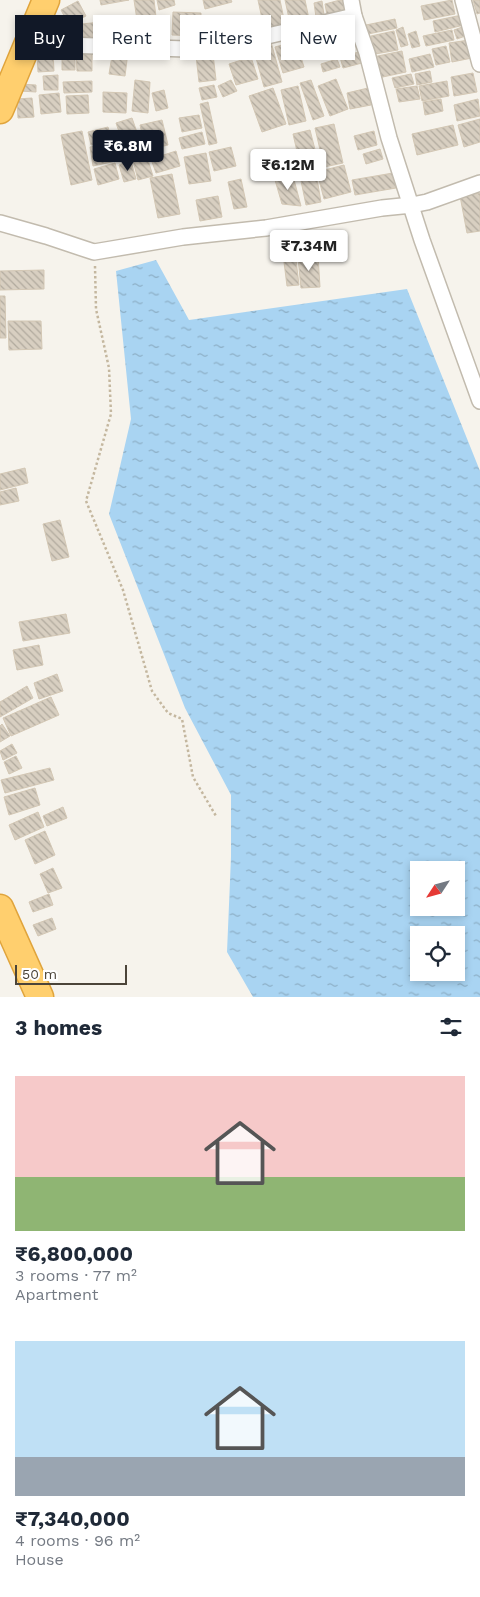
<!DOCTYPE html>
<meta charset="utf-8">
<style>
:root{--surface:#fff;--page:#f6f6f7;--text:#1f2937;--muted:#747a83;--accent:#111827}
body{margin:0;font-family:"Work Sans",sans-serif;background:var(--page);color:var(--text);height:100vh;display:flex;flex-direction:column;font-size:19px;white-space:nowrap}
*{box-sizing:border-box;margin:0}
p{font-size:16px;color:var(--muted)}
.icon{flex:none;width:28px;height:28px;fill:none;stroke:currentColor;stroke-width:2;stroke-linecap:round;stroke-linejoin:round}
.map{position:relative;height:997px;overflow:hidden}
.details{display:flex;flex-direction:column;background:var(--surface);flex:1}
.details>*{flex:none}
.hud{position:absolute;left:15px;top:15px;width:450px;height:45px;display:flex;gap:10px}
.needle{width:32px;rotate:234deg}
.buttons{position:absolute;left:410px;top:861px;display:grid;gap:10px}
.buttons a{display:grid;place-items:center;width:55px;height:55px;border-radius:0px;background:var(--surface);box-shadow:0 2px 8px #0003;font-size:25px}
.scale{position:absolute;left:15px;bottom:12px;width:112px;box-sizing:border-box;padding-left:5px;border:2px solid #4b4439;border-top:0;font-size:14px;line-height:18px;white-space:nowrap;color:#4b4439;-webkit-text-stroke:4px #fff;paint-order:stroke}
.price{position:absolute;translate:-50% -42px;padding:0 11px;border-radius:5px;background:#fff;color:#222;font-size:16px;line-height:32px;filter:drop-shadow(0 1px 2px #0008)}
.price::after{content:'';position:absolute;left:50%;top:30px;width:15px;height:11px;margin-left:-8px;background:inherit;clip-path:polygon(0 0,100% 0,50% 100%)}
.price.current{background:var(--accent);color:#fff}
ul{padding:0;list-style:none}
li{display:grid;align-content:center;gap:10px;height:265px;padding:0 15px}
li span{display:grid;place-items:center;height:155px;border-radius:0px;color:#555}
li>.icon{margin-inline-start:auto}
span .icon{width:90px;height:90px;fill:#fffc;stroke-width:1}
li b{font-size:21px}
h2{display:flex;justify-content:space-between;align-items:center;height:60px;padding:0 15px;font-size:21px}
.chip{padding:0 18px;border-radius:0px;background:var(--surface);box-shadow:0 2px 8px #0003;font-size:18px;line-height:45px}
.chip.current{background:var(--accent);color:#fff}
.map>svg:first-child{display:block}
</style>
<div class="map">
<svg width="480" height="997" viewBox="0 0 480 997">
<defs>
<pattern id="water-ripples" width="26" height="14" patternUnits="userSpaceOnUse" patternTransform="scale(1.25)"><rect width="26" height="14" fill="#a9d4f2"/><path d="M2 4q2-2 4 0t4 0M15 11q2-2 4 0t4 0" fill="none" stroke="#8caec5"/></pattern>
<pattern id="building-back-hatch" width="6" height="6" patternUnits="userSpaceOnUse" patternTransform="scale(1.25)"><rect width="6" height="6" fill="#d8cfc1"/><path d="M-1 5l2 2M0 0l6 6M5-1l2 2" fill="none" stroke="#b1aa9e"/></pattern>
</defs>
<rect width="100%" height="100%" fill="#f6f3ec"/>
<path fill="url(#water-ripples)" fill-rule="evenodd" d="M156,260L189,320L407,289L480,471V997H253L227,952L231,857V795L185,708L109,514L131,419L116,271ZM419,870H456V908H419ZM419,935H456V972H419Z"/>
<g fill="url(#building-back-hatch)" stroke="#d3c7b4">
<path d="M100,0H129L101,5Z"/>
<path d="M134,0H154L156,17L137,20Z"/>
<path d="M157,0H174L175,5L159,10Z"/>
<path d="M203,0H231L232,2L205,9Z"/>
<path d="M258,0H280L285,24L264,28Z"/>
<path d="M285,0H305L309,19L290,23Z"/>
<path d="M340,0H345L348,10L327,15L325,4Z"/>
<path d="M452,0L455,14L424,20L421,6Z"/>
<path d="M473,0H480V13L477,14Z"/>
<path d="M78,1L86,16L69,25L61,10Z"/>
<path d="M322,1L324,15L316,17L314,3Z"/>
<path d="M173,12L201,13V36L172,35Z"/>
<path d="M462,15L464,25L435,32L433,21Z"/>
<path d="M345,19L351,33L322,43L317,29Z"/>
<path d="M395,19L397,28L368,34L366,25Z"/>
<path d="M112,21L113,36L82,38L81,24Z"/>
<path d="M235,21L238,36L211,41L209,25Z"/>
<path d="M60,23L67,34L55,42L48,32Z"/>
<path d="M465,26L468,35L457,39L454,30Z"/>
<path d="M403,27L408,45L401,47L396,30Z"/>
<path d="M313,30L320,51L304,56L297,35Z"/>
<path d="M452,30L454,40L426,46L423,36Z"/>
<path d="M394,31L398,50L375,54L371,36Z"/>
<path d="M416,31L420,46L412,48L408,34Z"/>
<path d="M469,40L472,58L452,62L449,43Z"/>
<path d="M296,41L304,67L283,73L275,47Z"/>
<path d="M271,42L282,82L264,87L253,47Z"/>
<path d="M446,46L450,62L436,65L432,49Z"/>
<path d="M92,50V71H77L76,51Z"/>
<path d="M113,50L128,52L125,76L109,74Z"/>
<path d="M75,51V70H62V52Z"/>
<path d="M402,51L406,72L378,78L373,57Z"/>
<path d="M53,52L54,71L38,72L37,53Z"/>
<path d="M359,52L362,63L343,68L340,57Z"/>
<path d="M213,54L216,80L199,82L196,56Z"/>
<path d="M430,54L434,67L412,72L409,59Z"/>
<path d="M251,57L258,79L236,85L229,64Z"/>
<path d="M337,59L340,67L323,72L321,64Z"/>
<path d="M430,71L432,82L417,85L415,74Z"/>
<path d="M473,73L477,92L454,96L451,77Z"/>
<path d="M411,74L414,84L395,88L392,78Z"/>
<path d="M58,75V90H44L43,76Z"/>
<path d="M336,79L348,109L330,116L318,86Z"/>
<path d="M135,80L150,82L148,113L132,111Z"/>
<path d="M231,80L237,91L223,97L218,86Z"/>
<path d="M311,80L324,116L313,120L300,83Z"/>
<path d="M92,81V92L64,93L63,82Z"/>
<path d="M447,81L449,96L422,101L419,86Z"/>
<path d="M20,84L36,85V92L20,91Z"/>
<path d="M214,85L217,97L202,100L199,88Z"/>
<path d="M298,86L306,121L289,125L281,90Z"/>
<path d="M417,86L420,99L399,102L396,89Z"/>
<path d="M273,88L286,124L262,132L249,96Z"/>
<path d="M368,88L371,105L350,109L347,93Z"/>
<path d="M164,90L168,108L156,111L152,93Z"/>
<path d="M103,92L127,93L126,113L103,112Z"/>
<path d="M59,93L61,112L41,114L39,95Z"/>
<path d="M88,95L89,113L67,114L66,96Z"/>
<path d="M32,98L34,117L18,118L17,99Z"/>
<path d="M441,99L443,111L425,115L423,102Z"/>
<path d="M478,99L480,116L457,121L454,105Z"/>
<path d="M208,102L217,143L209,145L200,104Z"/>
<path d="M199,115L202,128L182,132L179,118Z"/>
<path d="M132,118L139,138L123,143L116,123Z"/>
<path d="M480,119V142L464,147L458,125Z"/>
<path d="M162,120L168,145L146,150L140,125Z"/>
<path d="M334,124L343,163L324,167L315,128Z"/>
<path d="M453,125L458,145L417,155L412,134Z"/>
<path d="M108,127L112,141L91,145L88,132Z"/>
<path d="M310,130L320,169L302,173L293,134Z"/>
<path d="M82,131L92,180L71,185L61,135Z"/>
<path d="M374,131L377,145L358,150L354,136Z"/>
<path d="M202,132L205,144L182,149L179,138Z"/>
<path d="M140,142L144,156L127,160L123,146Z"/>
<path d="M113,143L116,161L93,166L90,147Z"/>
<path d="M231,147L236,166L214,171L209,152Z"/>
<path d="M380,149L383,159L366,164L363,154Z"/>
<path d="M176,151L180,166L156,173L151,159Z"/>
<path d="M293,152L295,170L274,173L271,155Z"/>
<path d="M206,153L211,181L189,184L184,157Z"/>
<path d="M147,157L153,176L138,180L133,160Z"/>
<path d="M131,161L136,179L124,182L119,165Z"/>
<path d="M115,163L119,179L98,185L94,169Z"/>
<path d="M344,165L351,192L324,199L317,172Z"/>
<path d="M316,173L321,202L306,205L300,176Z"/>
<path d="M393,173L396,188L355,195L352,180Z"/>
<path d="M172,174L180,214L158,218L150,178Z"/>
<path d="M293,176L301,206L282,204L275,180Z"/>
<path d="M241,179L247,207L234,209L228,182Z"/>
<path d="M480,193V231L467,233L460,196Z"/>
<path d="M218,196L222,217L200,221L196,200Z"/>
<path d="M295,236L298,257L275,259L273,238Z"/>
<path d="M315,238L317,255L307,256L305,239Z"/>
<path d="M318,256L320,287L301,288L298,258Z"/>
<path d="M296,260L299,285L287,286L284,262Z"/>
<path d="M44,270V289L0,290V271Z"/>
<path d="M0,296H5L6,338H0Z"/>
<path d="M8,321H41L42,349L9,350Z"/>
<path d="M25,468L28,483L0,490V474Z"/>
<path d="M16,488L19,501L0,505V492Z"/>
<path d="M60,520L69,557L52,561L43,524Z"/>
<path d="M66,614L70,633L23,641L19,622Z"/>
<path d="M39,645L43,665L17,670L13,650Z"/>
<path d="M57,674L63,691L39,699L34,683Z"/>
<path d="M27,686L33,698L0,717V702Z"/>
<path d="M51,697L59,715L11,736L3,718Z"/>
<path d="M2,724L10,736L0,742V726Z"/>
<path d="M12,744L17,753L3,760L0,751Z"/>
<path d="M16,756L22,768L9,774L4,762Z"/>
<path d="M50,768L54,780L5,793L1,780Z"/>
<path d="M35,788L40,805L9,815L4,797Z"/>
<path d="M63,807L67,818L47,826L43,816Z"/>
<path d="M38,812L44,827L15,840L9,825Z"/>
<path d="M45,831L55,855L35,864L25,840Z"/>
<path d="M53,868L62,888L48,893L40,874Z"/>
<path d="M49,894L53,905L33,912L29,902Z"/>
<path d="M52,918L56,929L38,936L33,925Z"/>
</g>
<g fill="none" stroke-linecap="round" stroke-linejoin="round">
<g stroke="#c2bbae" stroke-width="18">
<g id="street">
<path d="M351,0L354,16L367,53L389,138L422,240L480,401"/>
<path d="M463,0L480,64"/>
<path d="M25,50L36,44L186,49L250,40L354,16"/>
<path d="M0,223L46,236L94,252L183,237L266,228L382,208L412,205L427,202L480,183"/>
</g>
</g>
<g stroke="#e0a43c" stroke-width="29">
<g id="highway">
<path d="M0,110L46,0"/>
<path d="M0,908L40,997"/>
</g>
</g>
<path stroke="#c4b79f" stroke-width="2.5" stroke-dasharray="2.5 2.5" stroke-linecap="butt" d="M95,266L96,309L109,368L111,414L86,501L123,590L152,691L168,713L182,719L193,777L216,816"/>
<use href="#street" stroke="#fff" stroke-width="15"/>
<use href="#highway" stroke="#ffcf6e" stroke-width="26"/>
</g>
</svg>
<div class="buttons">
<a><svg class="needle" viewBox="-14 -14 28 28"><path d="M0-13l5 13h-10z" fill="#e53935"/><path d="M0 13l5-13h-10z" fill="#747a83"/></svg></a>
<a><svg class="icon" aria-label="locate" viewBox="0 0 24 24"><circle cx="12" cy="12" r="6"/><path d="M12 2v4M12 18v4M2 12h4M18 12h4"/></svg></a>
</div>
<div class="scale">50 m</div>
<b class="price current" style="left:128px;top:172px">₹6.8M</b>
<b class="price" style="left:288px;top:191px">₹6.12M</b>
<b class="price" style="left:309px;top:272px">₹7.34M</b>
<div class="hud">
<a class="chip current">Buy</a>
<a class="chip">Rent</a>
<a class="chip">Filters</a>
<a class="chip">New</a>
</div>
</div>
<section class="details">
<h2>3 homes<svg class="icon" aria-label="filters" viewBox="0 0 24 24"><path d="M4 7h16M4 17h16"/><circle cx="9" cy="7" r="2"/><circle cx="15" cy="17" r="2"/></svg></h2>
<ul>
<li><span style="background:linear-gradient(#f6c9c9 65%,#8fb573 0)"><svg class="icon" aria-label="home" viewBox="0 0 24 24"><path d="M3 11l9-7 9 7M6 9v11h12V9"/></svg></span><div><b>₹6,800,000</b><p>3 rooms · 77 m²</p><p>Apartment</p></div></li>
<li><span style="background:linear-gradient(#bfe0f5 75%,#9aa5b1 0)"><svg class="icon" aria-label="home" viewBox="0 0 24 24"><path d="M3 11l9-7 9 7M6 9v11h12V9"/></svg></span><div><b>₹7,340,000</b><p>4 rooms · 96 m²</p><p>House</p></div></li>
</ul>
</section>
